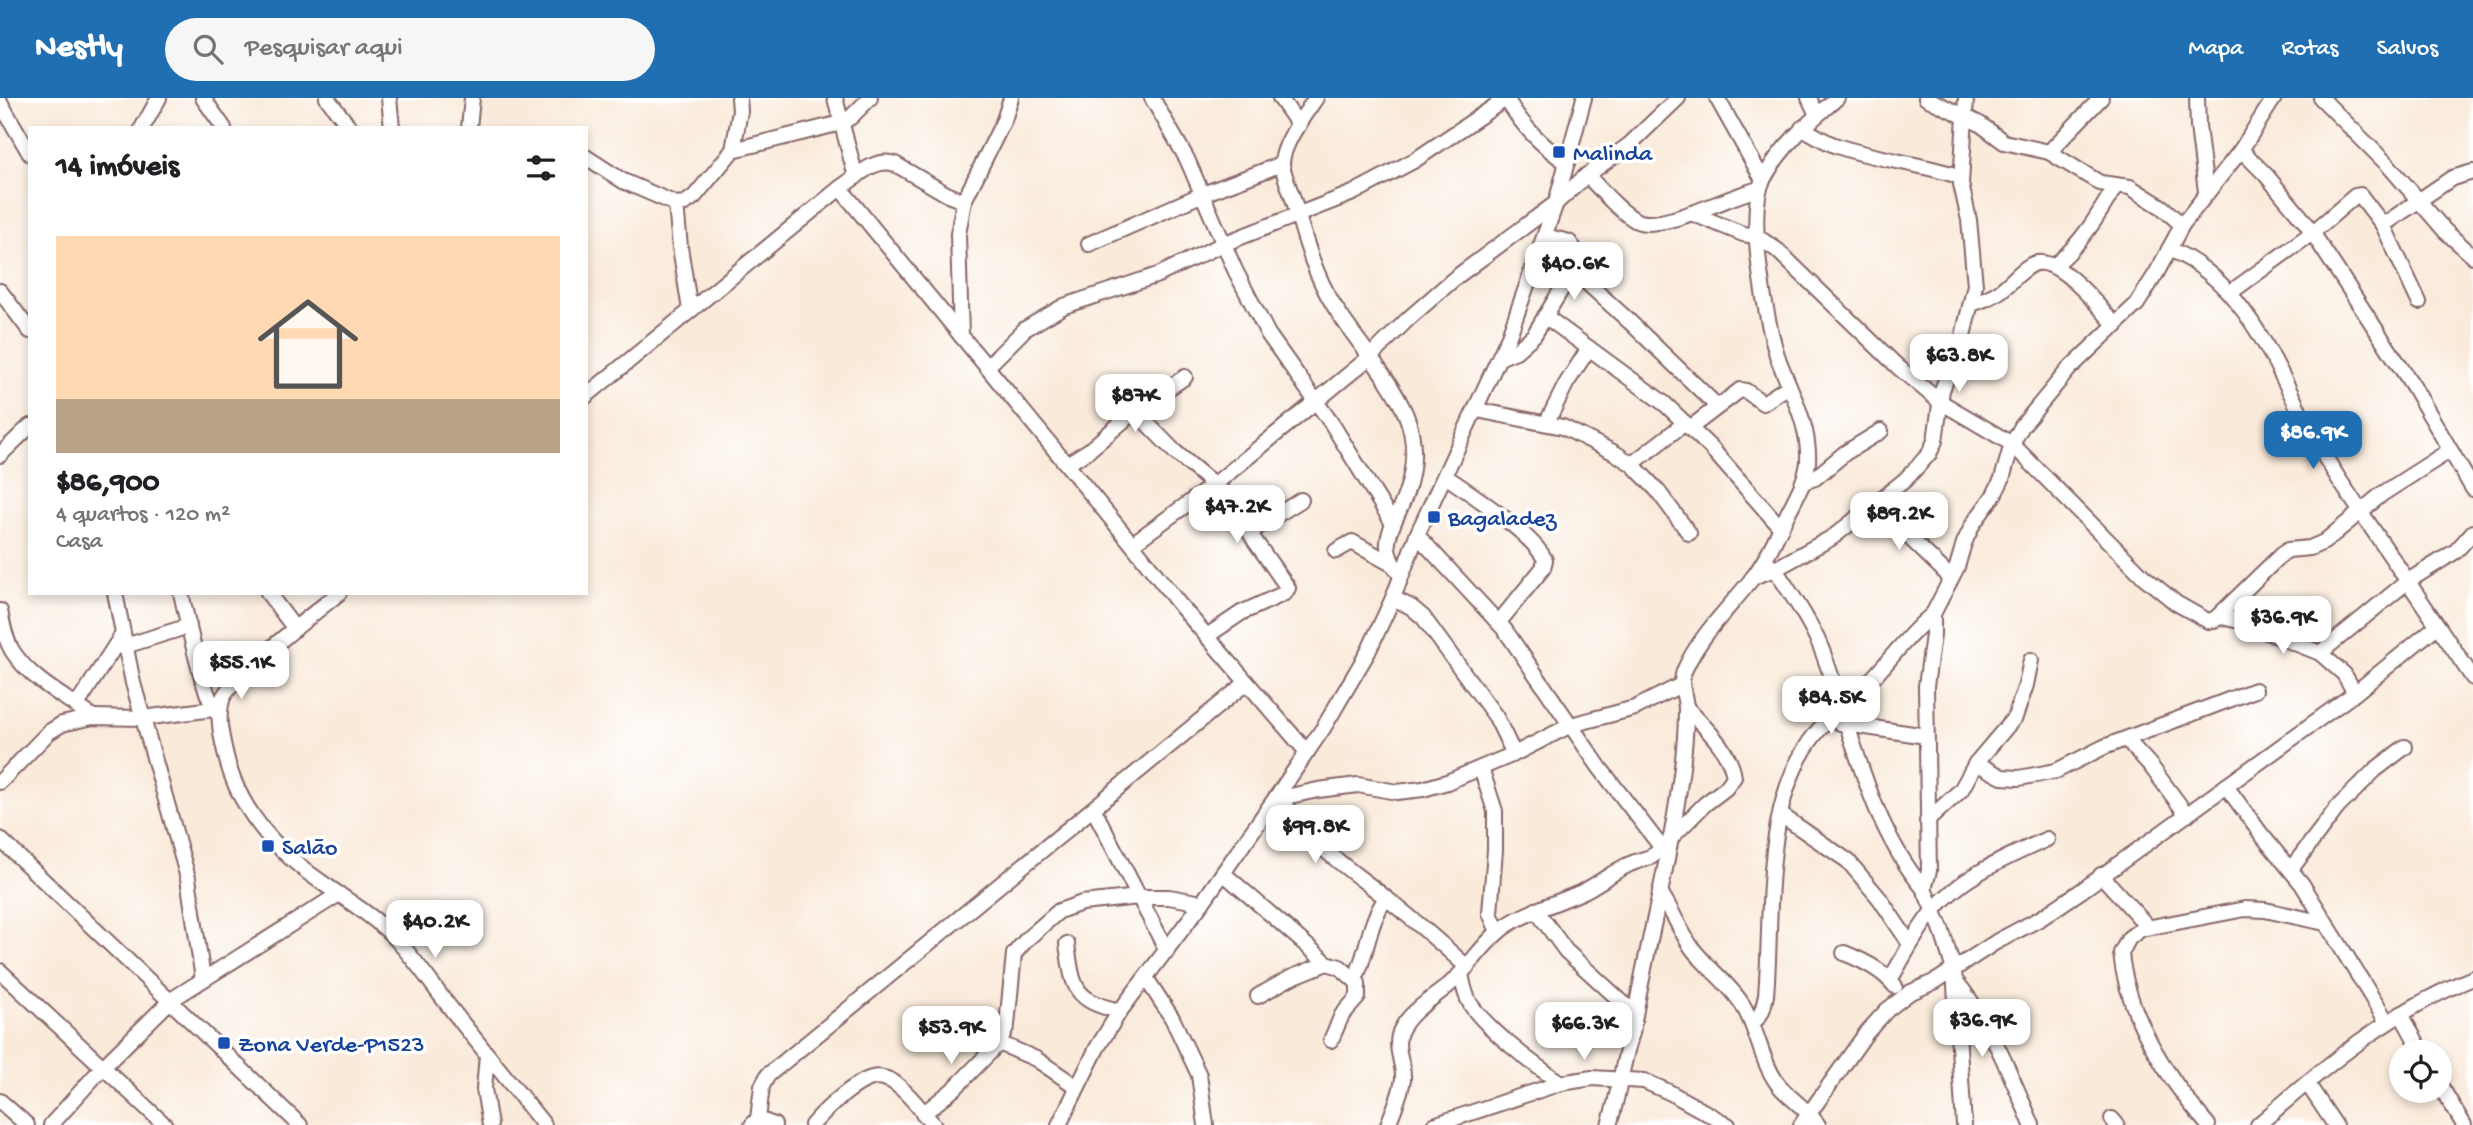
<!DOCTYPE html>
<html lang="pt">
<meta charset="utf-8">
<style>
:root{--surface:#fff;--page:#f6f6f6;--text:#202124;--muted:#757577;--accent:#1f6fb2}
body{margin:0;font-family:"Gochi Hand",sans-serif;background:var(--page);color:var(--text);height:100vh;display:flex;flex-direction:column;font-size:26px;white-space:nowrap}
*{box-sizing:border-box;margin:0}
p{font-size:23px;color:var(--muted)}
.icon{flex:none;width:38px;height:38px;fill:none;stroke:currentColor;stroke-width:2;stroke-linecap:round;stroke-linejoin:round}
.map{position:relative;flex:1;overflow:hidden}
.sheet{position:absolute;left:28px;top:28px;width:560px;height:469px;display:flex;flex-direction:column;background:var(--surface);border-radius:0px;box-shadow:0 4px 10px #0003}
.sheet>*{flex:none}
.buttons{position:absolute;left:2389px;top:942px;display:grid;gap:14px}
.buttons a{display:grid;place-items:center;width:63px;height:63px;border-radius:50%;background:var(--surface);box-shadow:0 4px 10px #0003;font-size:35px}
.price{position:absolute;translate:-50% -60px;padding:0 16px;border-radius:14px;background:#fff;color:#222;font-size:23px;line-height:46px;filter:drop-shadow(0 2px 4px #0008)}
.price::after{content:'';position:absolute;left:50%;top:42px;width:21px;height:16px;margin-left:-10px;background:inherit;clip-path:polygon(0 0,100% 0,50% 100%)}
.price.current{background:var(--accent);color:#fff}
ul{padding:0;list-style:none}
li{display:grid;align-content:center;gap:14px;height:371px;padding:0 28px}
li span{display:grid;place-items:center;height:217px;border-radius:0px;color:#555}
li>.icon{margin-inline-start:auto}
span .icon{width:126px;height:126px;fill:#fffc;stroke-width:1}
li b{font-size:30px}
h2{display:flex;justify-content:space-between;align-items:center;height:84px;padding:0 28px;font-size:30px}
header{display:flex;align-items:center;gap:42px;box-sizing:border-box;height:98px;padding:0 35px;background:var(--accent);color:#fff}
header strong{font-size:33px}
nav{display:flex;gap:38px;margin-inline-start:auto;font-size:24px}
.search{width:490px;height:63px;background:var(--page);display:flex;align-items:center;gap:18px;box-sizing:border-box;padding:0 24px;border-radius:38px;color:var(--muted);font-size:26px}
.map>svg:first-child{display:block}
</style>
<header>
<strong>Nestly</strong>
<div class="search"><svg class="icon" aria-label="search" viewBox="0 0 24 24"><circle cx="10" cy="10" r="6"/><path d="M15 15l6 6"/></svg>Pesquisar aqui</div>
<nav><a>Mapa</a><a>Rotas</a><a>Salvos</a></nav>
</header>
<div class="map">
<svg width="2473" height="1027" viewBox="0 0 2473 1027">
<rect width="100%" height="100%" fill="#fff"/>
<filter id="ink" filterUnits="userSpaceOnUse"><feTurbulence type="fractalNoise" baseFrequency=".0143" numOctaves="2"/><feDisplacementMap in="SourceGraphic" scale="14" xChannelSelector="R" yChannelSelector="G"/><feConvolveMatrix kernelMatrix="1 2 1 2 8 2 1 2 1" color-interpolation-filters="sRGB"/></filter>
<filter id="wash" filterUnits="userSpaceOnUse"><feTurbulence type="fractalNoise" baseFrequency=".00686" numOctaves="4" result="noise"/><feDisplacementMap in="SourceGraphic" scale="28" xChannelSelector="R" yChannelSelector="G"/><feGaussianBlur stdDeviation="1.57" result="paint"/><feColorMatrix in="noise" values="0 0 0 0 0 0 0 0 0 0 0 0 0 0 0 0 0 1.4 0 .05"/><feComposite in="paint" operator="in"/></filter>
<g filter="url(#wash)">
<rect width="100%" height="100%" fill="#f9eada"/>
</g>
<g filter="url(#ink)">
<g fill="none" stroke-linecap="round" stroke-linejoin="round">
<g stroke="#876668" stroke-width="18">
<g id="minor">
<path d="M203,0L224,30"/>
<path d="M327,0L350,30"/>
<path d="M389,0L392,30"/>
<path d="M835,0L856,79"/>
<path d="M1152,0L1187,61L1235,172L1268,236L1332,326L1392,424"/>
<path d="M1280,0L1299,27"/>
<path d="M1316,0C1305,16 1282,46 1282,66C1283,76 1292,96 1295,107C1305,141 1314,175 1333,206C1356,244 1388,276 1406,317C1416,342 1415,370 1406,395C1395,429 1374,444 1401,478"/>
<path d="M1506,0C1522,28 1541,47 1567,65"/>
<path d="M1717,0L1763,82"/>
<path d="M1809,0L1817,17"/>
<path d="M1926,0L1980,26L2004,44L2049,54L2100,85L2130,89L2162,109L2182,127"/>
<path d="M2197,0L2198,28L2206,94"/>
<path d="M2321,0L2389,68L2445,133L2473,158"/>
<path d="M0,4L30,56"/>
<path d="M142,30L159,0"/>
<path d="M469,30L472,0"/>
<path d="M1802,30C1814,36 1825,44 1837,48C1878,62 1920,65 1961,79"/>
<path d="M733,52L740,13L739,0"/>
<path d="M2241,52L2266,77L2306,125L2413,288L2473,391"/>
<path d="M2049,54L2101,0"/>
<path d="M586,59L623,83L676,106L685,105L694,99L733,52L841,25L851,19L870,0"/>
<path d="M1587,77C1601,92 1617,111 1635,122C1659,136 1730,97 1759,91"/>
<path d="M840,90L1132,446L1179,506L1307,654"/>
<path d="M676,106L680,149L690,212"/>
<path d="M1691,115L1743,136L1756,138L1777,152L1898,269L1939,303L2012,346L2144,479L2176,505L2208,523L2222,519L2239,523L2320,555L2344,576L2355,595"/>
<path d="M2383,127L2452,80L2473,74"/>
<path d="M1089,146L1203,96L1282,66"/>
<path d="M2169,151C2239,180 2270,254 2302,318C2313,341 2327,362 2340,383L2473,580"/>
<path d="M2054,168C2082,145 2098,118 2116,87"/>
<path d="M1573,172L1631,225L1717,308"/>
<path d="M0,193L30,233"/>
<path d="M2231,194L2312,135L2355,98L2360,97L2383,127L2419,204"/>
<path d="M1971,206C1980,203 1989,200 1997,195C2009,188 2018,174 2031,167C2056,153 2101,211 2116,228"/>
<path d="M1545,218L1665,306L1711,350L1781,430"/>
<path d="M961,238L958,136L964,103L1004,22L1011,0"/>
<path d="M1499,260L1516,253L1534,237L1573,172L1575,152L1569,144L1545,138"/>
<path d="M987,269L1025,231L1064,208L1158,177L1223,146L1353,95L1415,62L1507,0"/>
<path d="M586,298L840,90C857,79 874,59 895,66L950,98L964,103"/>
<path d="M1477,312L1563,329L1615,355L1632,366L1657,392L1689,435"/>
<path d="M1135,313L1175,354L1230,400L1255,443L1288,490L1285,495L1241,515L1207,538"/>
<path d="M1547,324L1566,286L1589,250"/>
<path d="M1690,330L1740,292L1746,293L1763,305L1789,288"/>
<path d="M0,357L30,328"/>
<path d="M1067,366L1088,353L1135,313L1185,279"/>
<path d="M1632,366L1685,325"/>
<path d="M1445,378C1470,395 1533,436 1545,462L1543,470L1499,524"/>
<path d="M1803,384L1815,380L1845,355L1881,333"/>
<path d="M1879,402L1912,442L1943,472L1950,483"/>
<path d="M1250,434L1301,402"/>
<path d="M1417,437L1505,532L1600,670L1662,750L1668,752"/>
<path d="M1132,446L1215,386L1370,259L1408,221L1455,180L1556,105L1587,77L1629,47L1678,0"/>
<path d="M1336,453L1352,444L1390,465"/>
<path d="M1768,465L1775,471C1792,498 1812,525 1823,555C1853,634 1868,724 1924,791"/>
<path d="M1753,479L1775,471L1833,439L1905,382L1929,356L1935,343L1942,292L1963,238L1975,187L1969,122L1961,86L1966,0"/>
<path d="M115,495L133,585L188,780L203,881"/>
<path d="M181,495C187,520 203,600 218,616"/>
<path d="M268,495L295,531"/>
<path d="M339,495C316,514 229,580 222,602C217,620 221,636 225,654C237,711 277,754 324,786C347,802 372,817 392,837C413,858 430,884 448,907C480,948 512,987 544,1027"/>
<path d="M1393,500L1411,509L1423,519L1496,619L1514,656"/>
<path d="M0,513C3,527 5,542 13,554C31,582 67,600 93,619"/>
<path d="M2214,522L2282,456L2288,452L2310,450L2324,444L2382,396L2449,353"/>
<path d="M125,548L189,528"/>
<path d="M2320,555L2408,483L2456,453L2473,434"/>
<path d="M77,607L122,537"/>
<path d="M1840,625L1926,638"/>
<path d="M2126,641L2150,667L2187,717"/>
<path d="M1976,665L2002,679L2019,680L2056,673L2104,649L2255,592"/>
<path d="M1481,670L1495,713V752L1490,815L1498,834"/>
<path d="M0,684L49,634L62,626L93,619L143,620L213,611"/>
<path d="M2226,688L2261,736L2302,786L2387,924"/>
<path d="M1277,698L1281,700L1318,692L1358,687L1397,694L1423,691L1447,684L1514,656L1571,627L1635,610L1681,587"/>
<path d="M1281,700C1305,743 1348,770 1386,800C1414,822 1441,845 1467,869"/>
<path d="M1094,712L1167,853"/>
<path d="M1781,717L1848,763L1880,801L1910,846"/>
<path d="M1927,723L1961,692L1976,665L2015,619L2026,587L2031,562"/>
<path d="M0,741L300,1027"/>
<path d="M1670,741L1705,706L1726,690L1734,679C1730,651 1704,629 1686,609"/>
<path d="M2291,771L2337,710L2375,672L2405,649"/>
<path d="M1223,775L1327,865L1340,869L1358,885V899L1342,917L1331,942"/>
<path d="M2101,777L2148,829"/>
<path d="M1660,794C1672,812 1680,833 1692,850C1707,870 1729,885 1742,906C1758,931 1760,961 1777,985C1789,1001 1807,1010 1818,1027"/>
<path d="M1536,812L1566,853L1635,916"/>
<path d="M1067,846C1073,889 1073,903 1120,913"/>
<path d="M1844,855C1862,862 1883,872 1895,888"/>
<path d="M0,873L165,1027"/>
<path d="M1461,876C1463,886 1465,898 1471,907C1488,932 1535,968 1561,985"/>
<path d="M1146,880L1172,920L1199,977L1206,1027"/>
<path d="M1355,881C1368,854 1368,825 1386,800"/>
<path d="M1954,881C1989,922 2011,977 2032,1027"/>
<path d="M1890,882C1904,858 1916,834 1933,813C1961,778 2008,759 2047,741"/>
<path d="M1258,898L1290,880L1327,865"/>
<path d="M2401,916L2422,954"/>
<path d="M1752,924C1762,920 1764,907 1766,897C1773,815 1761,701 1817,634C1833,615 1854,600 1871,582C1892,560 1909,535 1933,516"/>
<path d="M999,945L1036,961L1077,989"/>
<path d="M487,957L484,991L490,1027"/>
<path d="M2307,985L2335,1027"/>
<path d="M2440,987L2464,1027"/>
<path d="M0,1003L27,1027"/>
<path d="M923,1016L955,990L999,945L1007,927L1014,856L1027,841L1059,813L1082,805L1139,799H1169L1202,805"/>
<path d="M758,1021L774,1027"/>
<path d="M2112,1021L2117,1027"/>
<path d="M51,1027L102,970L171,902L339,796"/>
<path d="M752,1027L758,1021L762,988L768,977L1246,585"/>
<path d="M812,1027C824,1013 853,985 872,980C880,978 891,981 897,987C911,997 922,1014 934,1027"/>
<path d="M1059,1027L1097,950L1120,913L1202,805L1277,698L1324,629L1368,554L1393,500L1417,437L1509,238L1556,105L1584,0"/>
<path d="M1388,1027C1393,1012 1401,997 1403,981C1404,965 1394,950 1400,934C1410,912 1433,901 1450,886C1470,869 1484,843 1506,828C1530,812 1558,805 1584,793C1600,785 1614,773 1630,766C1645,759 1650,763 1662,750"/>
<path d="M1434,1027L1561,985L1592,980L1644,983L1669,994L1728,1027"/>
<path d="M1609,1027C1619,997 1622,965 1632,935C1645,853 1668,773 1679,691C1683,665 1686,638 1686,612C1686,597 1678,586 1685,571C1701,535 1731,509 1754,478C1769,458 1778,435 1789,413C1797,397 1806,382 1808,364C1810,329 1792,296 1779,263C1766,227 1746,116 1763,82C1781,48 1809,24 1837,0"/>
<path d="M1801,1027L1867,934L1887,912L1909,895L1936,883L1996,844L2041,820L2081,793L2355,595L2437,528"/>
<path d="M1964,1027L1954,872L1941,830L1924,791L1929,773L1926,588L1933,537V516L1957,469L1964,445L1973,426L1994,397L2002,381L2012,346L2022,328L2069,271L2137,206L2157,174L2182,127L2241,52L2274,0"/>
<path d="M2208,1027C2167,980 2127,918 2121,855L2129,840L2141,831L2245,811L2265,812L2325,825"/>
<path d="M2258,1027C2325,968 2390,913 2473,880"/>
</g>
</g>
<use href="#minor" stroke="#fff" stroke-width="14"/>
</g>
</g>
<g fill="#1a4fb4" stroke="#fff" stroke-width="2.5">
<rect x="1552" y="47" width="14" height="14" rx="3.5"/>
<rect x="1427" y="412" width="14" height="14" rx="3.5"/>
<rect x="261" y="741" width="14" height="14" rx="3.5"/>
<rect x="217" y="938" width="14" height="14" rx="3.5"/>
</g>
<g text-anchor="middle" stroke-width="7" stroke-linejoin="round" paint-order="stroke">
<g font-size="24" fill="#164399" stroke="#fff" text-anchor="start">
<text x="1573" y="62">Malinda</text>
<text x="1448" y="427">Bagaladez</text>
<text x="282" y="756">Salão</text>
<text x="238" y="953">Zona Verde-P1523</text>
</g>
</g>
</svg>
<div class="buttons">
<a><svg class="icon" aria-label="locate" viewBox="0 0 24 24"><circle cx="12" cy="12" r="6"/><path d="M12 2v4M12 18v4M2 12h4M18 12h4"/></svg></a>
</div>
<b class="price" style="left:1574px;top:204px">$40.6K</b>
<b class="price" style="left:1959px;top:296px">$63.8K</b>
<b class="price" style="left:1135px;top:336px">$87K</b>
<b class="price current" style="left:2313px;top:373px">$86.9K</b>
<b class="price" style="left:1237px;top:447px">$47.2K</b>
<b class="price" style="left:1899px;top:454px">$89.2K</b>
<b class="price" style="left:2283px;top:558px">$36.9K</b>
<b class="price" style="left:241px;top:603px">$55.1K</b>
<b class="price" style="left:1831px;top:638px">$84.5K</b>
<b class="price" style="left:1315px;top:767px">$99.8K</b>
<b class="price" style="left:435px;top:862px">$40.2K</b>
<b class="price" style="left:1982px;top:961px">$36.9K</b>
<b class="price" style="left:1584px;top:964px">$66.3K</b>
<b class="price" style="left:951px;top:968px">$53.9K</b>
<section class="sheet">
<h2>14 imóveis<svg class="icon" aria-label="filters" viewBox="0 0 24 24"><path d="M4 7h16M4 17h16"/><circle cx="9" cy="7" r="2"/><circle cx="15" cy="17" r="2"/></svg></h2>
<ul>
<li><span style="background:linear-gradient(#ffd9b3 75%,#b9a48a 0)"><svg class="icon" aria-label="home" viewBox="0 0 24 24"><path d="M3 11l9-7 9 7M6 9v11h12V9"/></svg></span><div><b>$86,900</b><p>4 quartos · 120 m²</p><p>Casa</p></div></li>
</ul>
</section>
</div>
